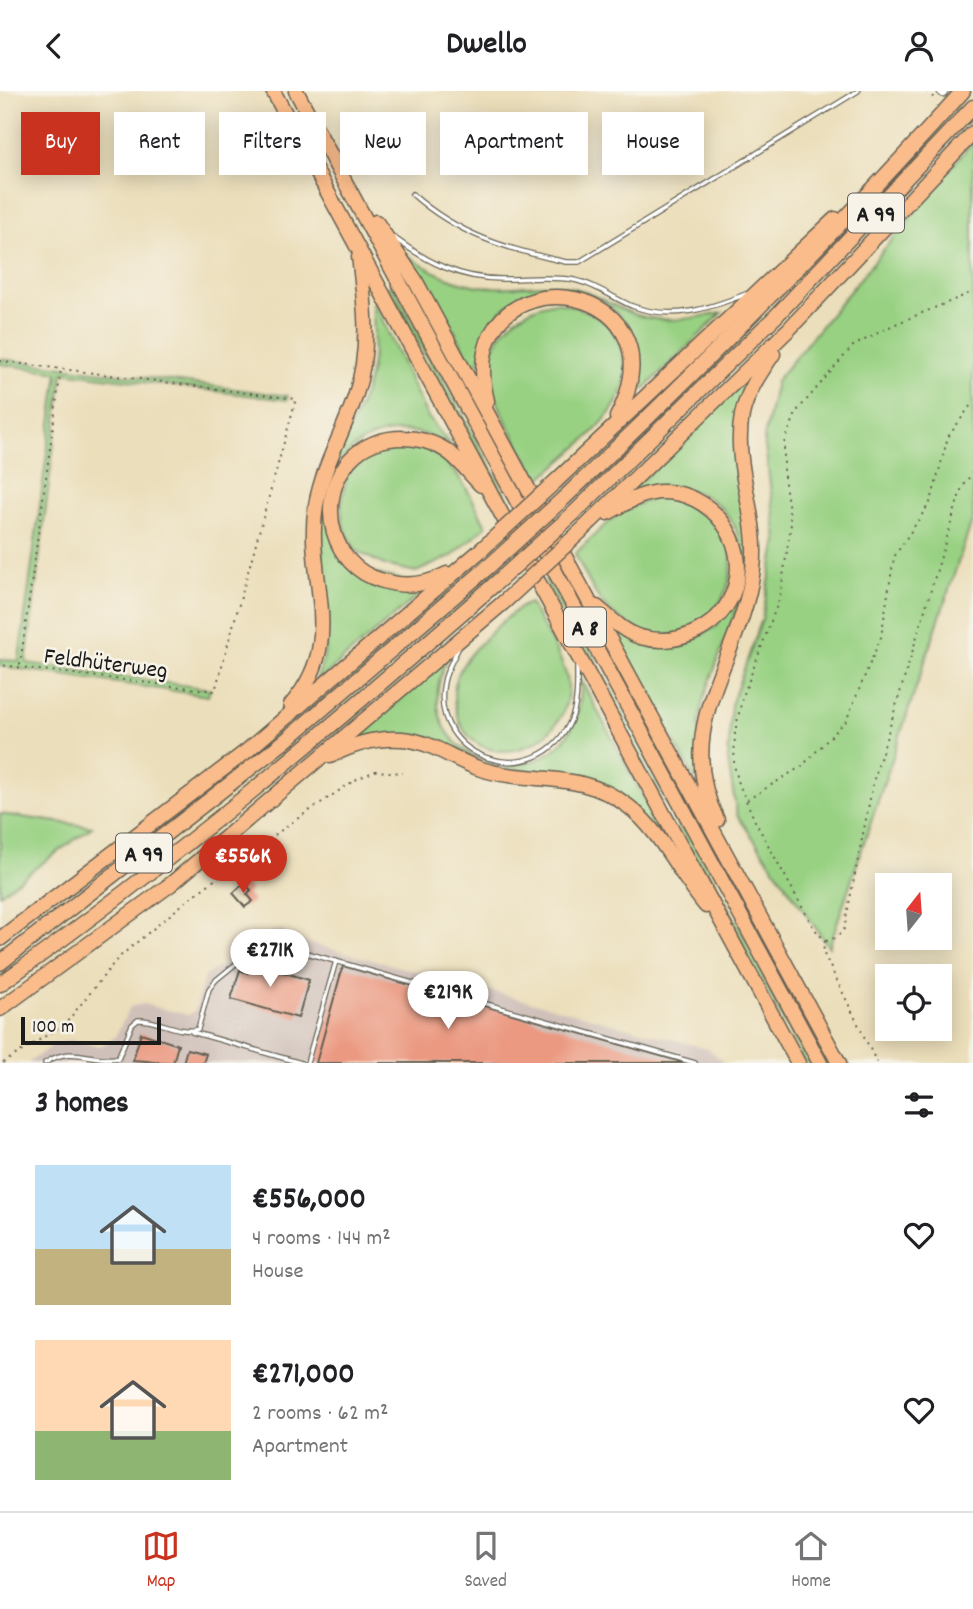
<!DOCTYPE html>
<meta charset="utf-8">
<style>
:root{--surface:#fff;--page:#f2f2f2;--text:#202124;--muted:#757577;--line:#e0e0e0;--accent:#c8321e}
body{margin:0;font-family:Dekko,sans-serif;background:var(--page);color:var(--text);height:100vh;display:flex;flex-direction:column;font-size:26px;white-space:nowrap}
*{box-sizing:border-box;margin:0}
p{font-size:23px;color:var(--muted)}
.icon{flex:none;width:38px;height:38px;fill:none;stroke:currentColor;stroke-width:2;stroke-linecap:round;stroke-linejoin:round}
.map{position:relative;height:972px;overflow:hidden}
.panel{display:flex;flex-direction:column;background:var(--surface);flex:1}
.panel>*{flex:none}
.hud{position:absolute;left:21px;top:21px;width:931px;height:63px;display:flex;gap:14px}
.needle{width:46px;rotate:17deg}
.buttons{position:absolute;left:875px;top:782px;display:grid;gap:14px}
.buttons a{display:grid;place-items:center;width:77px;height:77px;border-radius:0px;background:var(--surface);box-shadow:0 4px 18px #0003;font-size:35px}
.scale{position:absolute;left:21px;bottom:18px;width:140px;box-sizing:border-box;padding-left:7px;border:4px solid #1c1c1c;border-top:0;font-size:19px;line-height:24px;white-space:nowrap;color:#1c1c1c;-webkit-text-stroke:5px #f7f3e8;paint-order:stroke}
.price{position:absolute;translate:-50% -60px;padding:0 16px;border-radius:24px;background:#fff;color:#222;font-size:23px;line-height:46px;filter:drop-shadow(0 2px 4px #0008)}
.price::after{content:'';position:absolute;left:50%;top:42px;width:21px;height:16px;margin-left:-10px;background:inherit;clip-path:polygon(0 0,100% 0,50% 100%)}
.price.active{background:var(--accent);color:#fff}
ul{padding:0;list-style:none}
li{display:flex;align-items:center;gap:21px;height:175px;padding:0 35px}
li span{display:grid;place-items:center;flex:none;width:196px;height:140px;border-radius:0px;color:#555}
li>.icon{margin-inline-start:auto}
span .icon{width:84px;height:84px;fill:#fffc;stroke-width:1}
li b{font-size:30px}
h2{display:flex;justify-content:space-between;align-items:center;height:84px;padding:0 35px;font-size:30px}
.pill{padding:0 24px;border-radius:0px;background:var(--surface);box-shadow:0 4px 18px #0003;font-size:24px;line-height:63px}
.pill.active{background:var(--accent);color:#fff}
header{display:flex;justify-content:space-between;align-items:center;height:91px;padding:0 35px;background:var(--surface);font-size:32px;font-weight:800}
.dock{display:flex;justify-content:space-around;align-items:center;height:98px;border-top:2px solid var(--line);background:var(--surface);font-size:19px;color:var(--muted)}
.dock a{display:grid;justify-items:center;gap:4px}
.dock .active{color:var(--accent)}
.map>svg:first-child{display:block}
</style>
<header><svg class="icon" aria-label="back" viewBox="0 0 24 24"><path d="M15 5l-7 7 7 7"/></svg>Dwello<svg class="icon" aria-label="person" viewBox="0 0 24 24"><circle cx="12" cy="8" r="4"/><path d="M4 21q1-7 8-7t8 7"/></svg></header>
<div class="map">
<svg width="973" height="972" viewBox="0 0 973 972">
<rect width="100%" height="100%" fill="#f7f3e8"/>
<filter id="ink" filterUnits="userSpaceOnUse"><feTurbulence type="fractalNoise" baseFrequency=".0143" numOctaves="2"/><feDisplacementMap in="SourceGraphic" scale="14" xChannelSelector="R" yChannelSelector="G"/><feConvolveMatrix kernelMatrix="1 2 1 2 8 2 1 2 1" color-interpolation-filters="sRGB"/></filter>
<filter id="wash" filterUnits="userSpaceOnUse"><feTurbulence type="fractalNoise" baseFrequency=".00686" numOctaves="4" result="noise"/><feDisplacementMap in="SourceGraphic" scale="28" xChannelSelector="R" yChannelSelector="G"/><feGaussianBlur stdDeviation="1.57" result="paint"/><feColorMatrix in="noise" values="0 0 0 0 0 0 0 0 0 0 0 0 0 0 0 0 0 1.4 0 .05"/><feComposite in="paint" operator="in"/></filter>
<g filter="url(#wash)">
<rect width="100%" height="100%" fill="#ebdeba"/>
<path fill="#cfc0ba" d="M283,839L286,846L709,958L724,972H28L53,954L69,949L99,955L107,952L115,946L130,916L143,913L188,924L195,920L204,886L271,841Z"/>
<g fill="#99d183" stroke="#5a7650" stroke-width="2">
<path d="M973,50V427L829,856L737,724L728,670L731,614L762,528L777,449L764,347L776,290Z"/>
<path d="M407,164C439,187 472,199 512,196C530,195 547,192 565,195C587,199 604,210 624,219C657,235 689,228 722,222L644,298L639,293C637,273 637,254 627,236C603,194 539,185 504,217C481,238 487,259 475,279L451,233Z"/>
<path d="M392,193L512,415L508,418L388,196Z"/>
<path d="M374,211L427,325L453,357C409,324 340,341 328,399C326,410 346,464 351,477L429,495L314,593C344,535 314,476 322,415C329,371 356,333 368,291C375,264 375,238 372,212Z"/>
<path d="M557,211C586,218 613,227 621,259C623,266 626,274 626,281C624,325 569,362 539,389C523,359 500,326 492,293C481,249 518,216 557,211Z"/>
<path d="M0,268L288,305L287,309L63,281L26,572L210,598L208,605L0,575V569L19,570L58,281L0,273Z"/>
<path d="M750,285L742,306L749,447L745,494L703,610L699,630L700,689L697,692L613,539L687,552L717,535L743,462C732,401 681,387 630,401Z"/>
<path d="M398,353C447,353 467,396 486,435L452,465L416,481L384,474L355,459L343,433L341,415L347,383L373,358Z"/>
<path d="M657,406C797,417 715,608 612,522C595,508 585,482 575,463C603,435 618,418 657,406Z"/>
<path d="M550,485L812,972H806L545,489Z"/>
<path d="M530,512C540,532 568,574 568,595C569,661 471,689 456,619C450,596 458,578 473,560C484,548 515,516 530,512Z"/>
<path d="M447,568C394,683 585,723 581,589L671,758L654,737L577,685L497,676L440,652H345Z"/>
<path d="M0,723L92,736L0,803Z"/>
</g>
<g id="blocks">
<g fill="#eb9981">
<path d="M244,792L251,799L247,803L253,810L245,816L233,802Z"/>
<path d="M255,860L265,863L262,875L309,889L298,927L231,908L240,879L248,882Z"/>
<path d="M343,875L682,971V972H316Z"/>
<path d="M141,942L178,954L173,972L133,969Z"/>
<path d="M187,958L206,963L203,972H183Z"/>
</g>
</g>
</g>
<g filter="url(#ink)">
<use href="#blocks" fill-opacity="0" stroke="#646053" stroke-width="2"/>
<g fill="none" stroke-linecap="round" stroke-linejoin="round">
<path stroke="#c2b79a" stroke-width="8" stroke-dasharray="8 4" stroke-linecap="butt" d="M950,9L973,33"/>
<g stroke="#646053" stroke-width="6">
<g id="lane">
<path d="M412,103C458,144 507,158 566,171H579L858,0"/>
<path d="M393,146C427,171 461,189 505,188C528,188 551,185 574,189C595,193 613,207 632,215C672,230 708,218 746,203"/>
<path d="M459,556C454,567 446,579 444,591C428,669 538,704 571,629C578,613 577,593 577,576"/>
<path d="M192,941L301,972"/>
<path d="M45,972C74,953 88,971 118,967L132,934L138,929C158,928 180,944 198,938L209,898L216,889L254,858L282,855L695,972"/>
<path d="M307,972L336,870"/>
</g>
</g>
<g stroke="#646053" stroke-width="10">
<path id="street" d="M941,0L943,2"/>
</g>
<g stroke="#646053" stroke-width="17">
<g id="highway">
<path d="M273,0L798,972"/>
<path d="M296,0L820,972"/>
<path d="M376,131L415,189L839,972"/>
<path d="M487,310C450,157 692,182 617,326"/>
<path d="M556,390L835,128"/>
<path d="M564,407C702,276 836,142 963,0"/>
<path d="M573,423L776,225L973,16"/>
<path d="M581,440L790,237L973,42"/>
<path d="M447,483C425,495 404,497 380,489C332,475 317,414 345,375C368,341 421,339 451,363C462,372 471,384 481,394"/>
<path d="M597,516C610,527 624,541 640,546C679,557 723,536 735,496C749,449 710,400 662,401C642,401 623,414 607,422"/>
<path d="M291,614C349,548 304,487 316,414C323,374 344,341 356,303C371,257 365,213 359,166"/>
<path d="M330,665C353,653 376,646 402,648C432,650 453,669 481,678C532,694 580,678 628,715C660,739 680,784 706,815"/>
<path d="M717,729C670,633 742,568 753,478C760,426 732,376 742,324C747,301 760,282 773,263"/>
<path d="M0,848L248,659L481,459"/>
<path d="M0,872L285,650L487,477"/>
<path d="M0,893C173,771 335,633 495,493"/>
<path d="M0,918L171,793L504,511"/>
</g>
</g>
<g stroke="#646053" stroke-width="2" stroke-dasharray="2 5" stroke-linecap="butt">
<path d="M927,0L936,9"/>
<path d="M0,270L296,308L215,600L0,574"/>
<path d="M20,574L61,278"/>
<path d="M747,709L802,675L846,630L881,546L894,466L931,410L948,346L973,311"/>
<path d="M826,850L837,846L844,838L874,688L961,399L973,380"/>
<path d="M3,972L66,932L118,867L189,808L291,732L355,689L375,680L403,682"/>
<path d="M877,972L823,861L825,850L813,836L755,730L739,693L734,674L735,641L742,608L780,506L791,433L784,386V352L797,320L853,255L893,234L973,201"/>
</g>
<use href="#lane" stroke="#fff" stroke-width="3.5"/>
<use href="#street" stroke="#fff" stroke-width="8"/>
<use href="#highway" stroke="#fabc8b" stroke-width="14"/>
<g stroke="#646053" stroke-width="17" stroke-linecap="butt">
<g id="highway-bridge">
<path d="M481,459L556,390"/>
<path d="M487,477L564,407"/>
<path d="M495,493L573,423"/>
<path d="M504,511L581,440"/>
</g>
</g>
<use href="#highway-bridge" stroke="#fabc8b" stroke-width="14"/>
</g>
</g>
<g text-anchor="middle" stroke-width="5" stroke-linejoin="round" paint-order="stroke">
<g fill="#f7f3e8" stroke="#5e5c59" stroke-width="2">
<rect x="848" y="102.5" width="56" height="39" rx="5"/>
<rect x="564" y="516.5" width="42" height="39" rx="5"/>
<rect x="116" y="742.5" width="56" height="39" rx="5"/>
</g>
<g font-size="23" font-weight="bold" fill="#1c1c1c">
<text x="876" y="130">A 99</text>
<text x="585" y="544">A 8</text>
<text x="144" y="770">A 99</text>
</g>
<g font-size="24" fill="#1c1c1c" stroke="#f7f3e8">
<text transform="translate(106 571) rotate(7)" y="8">Feldhüterweg</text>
</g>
</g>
</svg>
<div class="buttons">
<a><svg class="needle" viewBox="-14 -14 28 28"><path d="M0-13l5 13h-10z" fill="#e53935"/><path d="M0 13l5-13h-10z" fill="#757577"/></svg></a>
<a><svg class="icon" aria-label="locate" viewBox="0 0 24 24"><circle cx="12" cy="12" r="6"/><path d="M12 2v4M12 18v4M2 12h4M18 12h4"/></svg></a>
</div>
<div class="scale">100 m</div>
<b class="price active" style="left:243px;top:804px">€556K</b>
<b class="price" style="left:270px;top:898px">€271K</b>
<b class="price" style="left:448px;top:940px">€219K</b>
<div class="hud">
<a class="pill active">Buy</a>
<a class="pill">Rent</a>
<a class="pill">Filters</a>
<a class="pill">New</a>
<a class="pill">Apartment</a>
<a class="pill">House</a>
</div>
</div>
<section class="panel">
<h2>3 homes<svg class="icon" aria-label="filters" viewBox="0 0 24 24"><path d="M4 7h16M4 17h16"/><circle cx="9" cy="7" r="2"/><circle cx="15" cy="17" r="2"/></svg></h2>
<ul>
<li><span style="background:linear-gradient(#bfe0f5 60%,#c2b280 0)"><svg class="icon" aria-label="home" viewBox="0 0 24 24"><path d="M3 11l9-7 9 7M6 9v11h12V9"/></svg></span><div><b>€556,000</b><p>4 rooms · 144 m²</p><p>House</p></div><svg class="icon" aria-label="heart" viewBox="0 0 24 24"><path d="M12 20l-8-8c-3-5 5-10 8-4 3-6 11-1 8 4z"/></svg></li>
<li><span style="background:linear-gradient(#ffd9b3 65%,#8fb573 0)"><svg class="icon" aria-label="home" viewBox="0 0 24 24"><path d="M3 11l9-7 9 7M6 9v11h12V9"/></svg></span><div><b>€271,000</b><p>2 rooms · 62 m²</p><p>Apartment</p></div><svg class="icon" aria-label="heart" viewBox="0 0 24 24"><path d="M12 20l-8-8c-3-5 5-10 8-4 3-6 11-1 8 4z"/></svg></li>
</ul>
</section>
<nav class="dock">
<a class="active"><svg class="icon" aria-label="map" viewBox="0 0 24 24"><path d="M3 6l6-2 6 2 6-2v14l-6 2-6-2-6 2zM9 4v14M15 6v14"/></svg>Map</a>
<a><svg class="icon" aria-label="saved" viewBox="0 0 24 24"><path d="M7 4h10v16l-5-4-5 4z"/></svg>Saved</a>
<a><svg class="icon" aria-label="home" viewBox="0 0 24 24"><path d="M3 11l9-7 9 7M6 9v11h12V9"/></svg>Home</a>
</nav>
